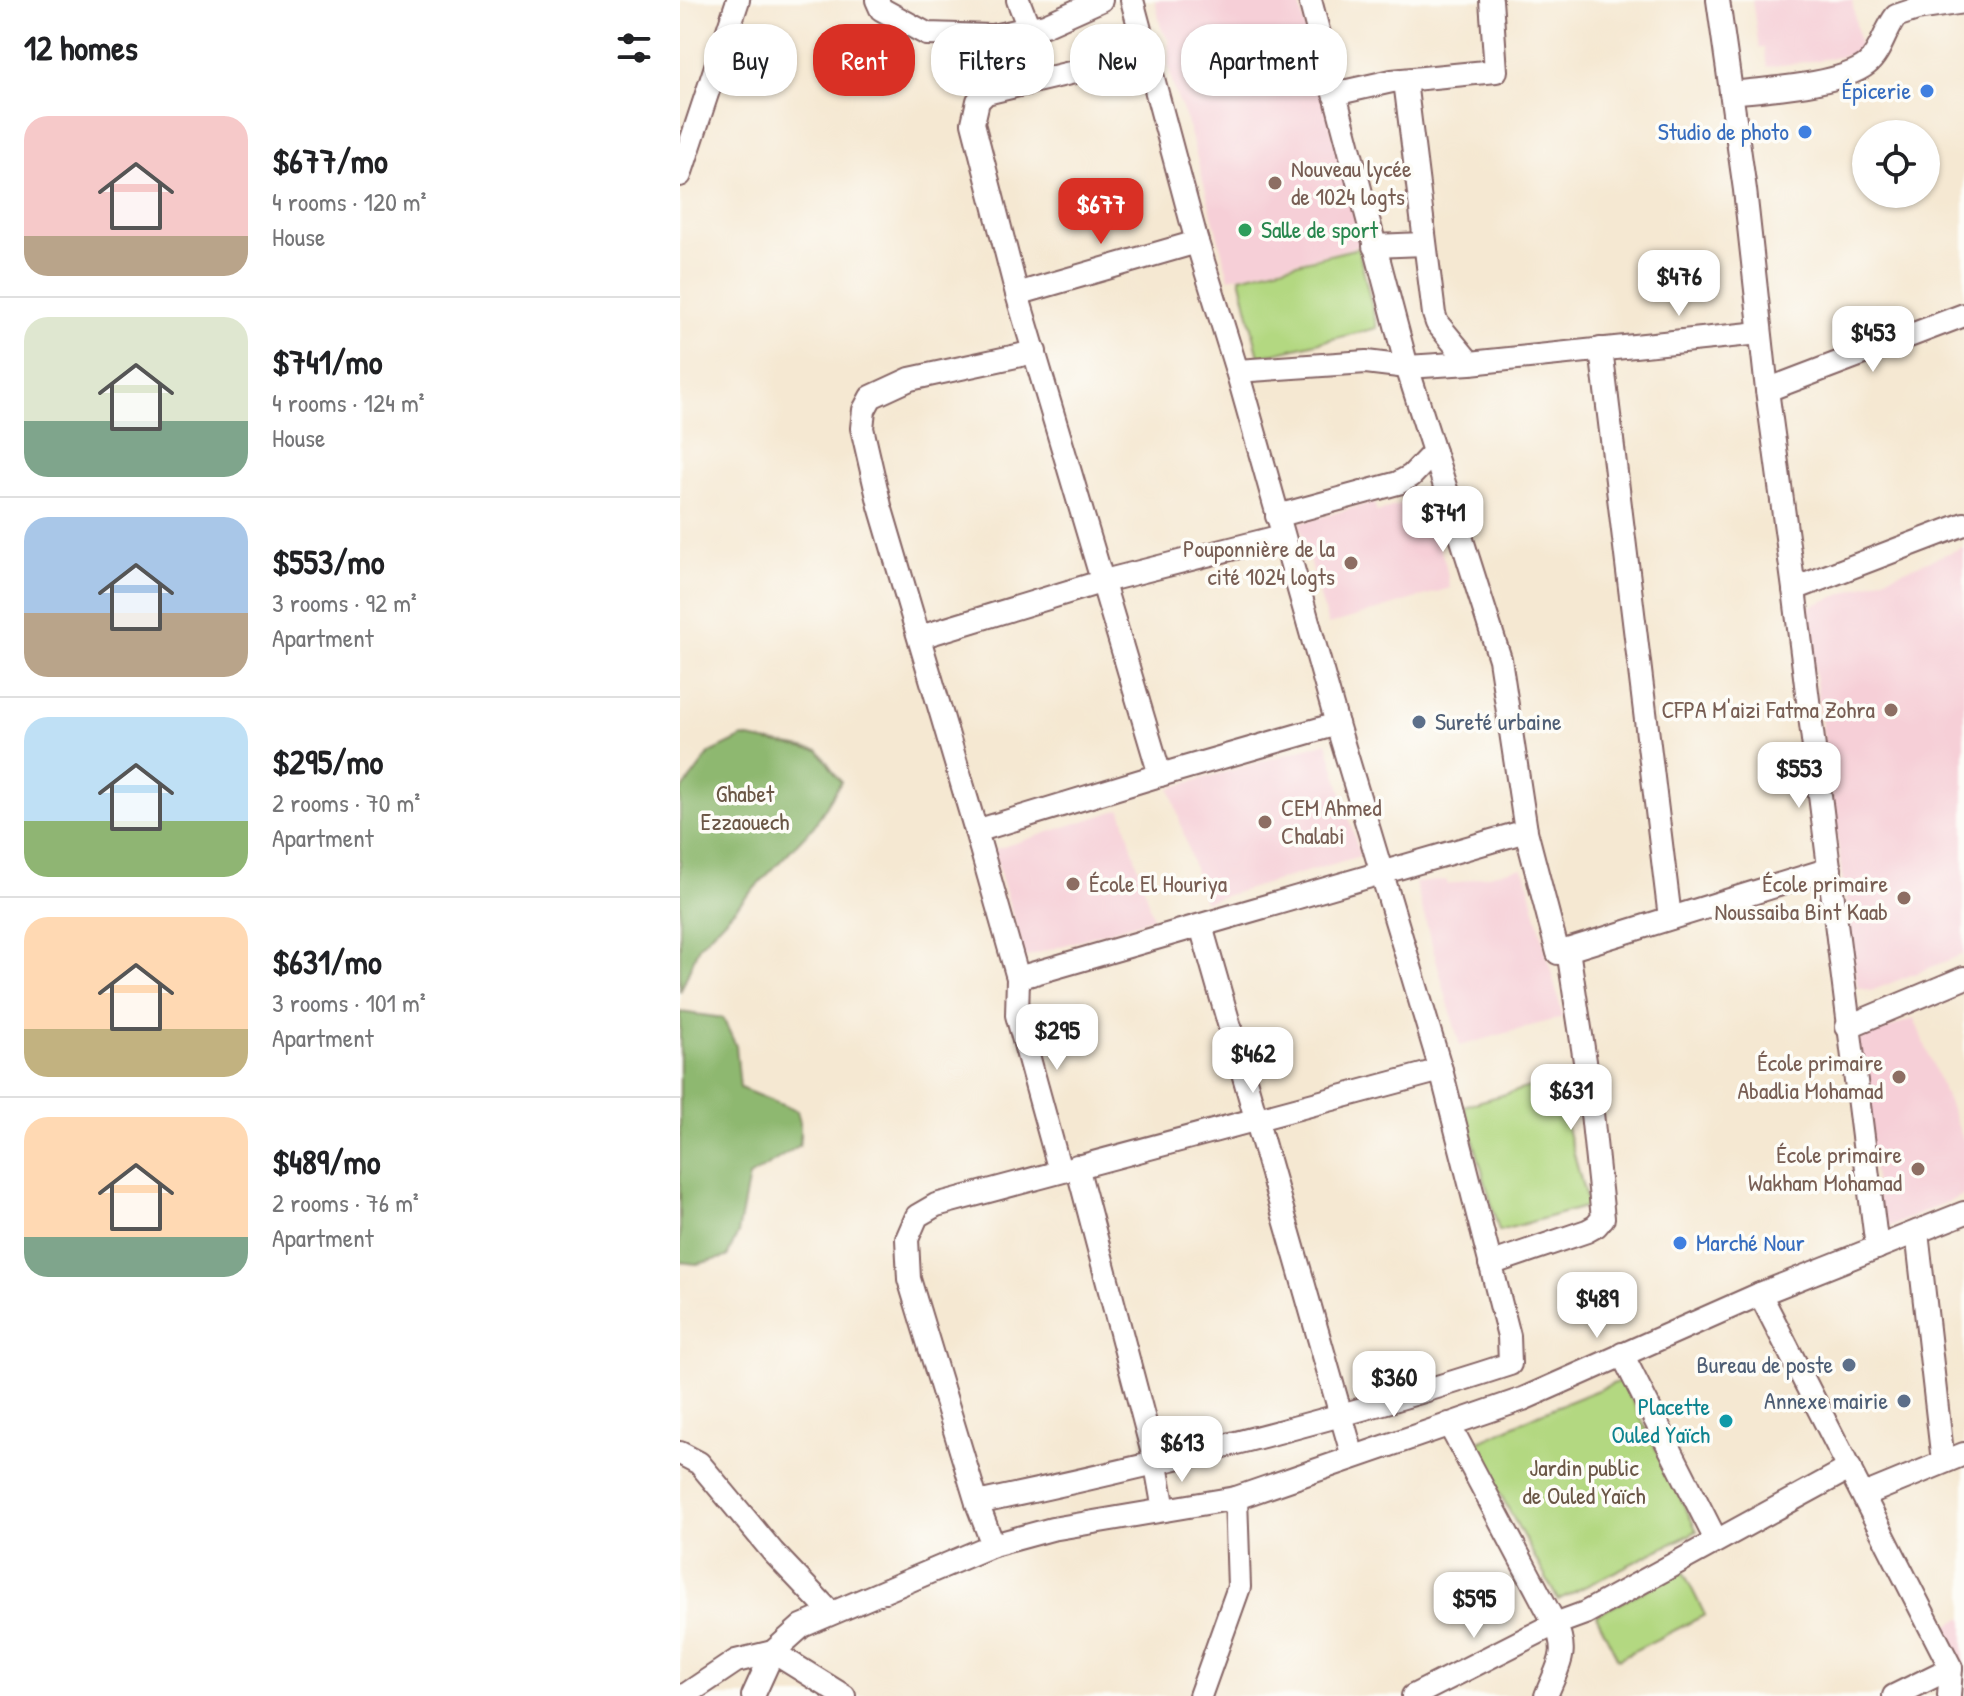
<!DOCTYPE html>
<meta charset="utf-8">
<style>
:root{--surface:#fff;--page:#f6f6f6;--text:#202124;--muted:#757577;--line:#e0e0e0;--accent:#d93025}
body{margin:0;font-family:"Patrick Hand",sans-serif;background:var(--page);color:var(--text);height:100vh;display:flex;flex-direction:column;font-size:30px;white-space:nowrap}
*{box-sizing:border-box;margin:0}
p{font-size:26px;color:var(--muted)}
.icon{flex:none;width:44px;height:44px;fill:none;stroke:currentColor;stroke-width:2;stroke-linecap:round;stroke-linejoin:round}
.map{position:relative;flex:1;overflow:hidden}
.details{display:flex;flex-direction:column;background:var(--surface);width:680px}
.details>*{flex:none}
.top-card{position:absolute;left:24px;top:24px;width:760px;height:72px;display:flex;gap:16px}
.tools{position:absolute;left:1172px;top:120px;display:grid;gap:16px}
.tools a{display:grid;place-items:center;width:88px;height:88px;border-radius:50%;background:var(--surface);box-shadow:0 2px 6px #0004;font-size:40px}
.price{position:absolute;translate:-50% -68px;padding:0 18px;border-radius:16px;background:#fff;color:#222;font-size:26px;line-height:52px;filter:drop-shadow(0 2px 4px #0008)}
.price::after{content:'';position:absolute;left:50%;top:48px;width:24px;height:18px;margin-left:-12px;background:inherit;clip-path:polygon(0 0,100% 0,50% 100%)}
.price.current{background:var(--accent);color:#fff}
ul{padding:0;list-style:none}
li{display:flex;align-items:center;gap:24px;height:200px;padding:0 24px}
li+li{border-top:2px solid var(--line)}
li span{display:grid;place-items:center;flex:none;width:224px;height:160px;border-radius:24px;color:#555}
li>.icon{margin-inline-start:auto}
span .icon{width:96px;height:96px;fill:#fffc;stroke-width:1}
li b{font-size:34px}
h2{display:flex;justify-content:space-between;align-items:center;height:96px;padding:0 24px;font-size:34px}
.tag{padding:0 28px;border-radius:32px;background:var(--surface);box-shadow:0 2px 6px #0004;font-size:28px;line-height:72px}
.tag.current{background:var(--accent);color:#fff}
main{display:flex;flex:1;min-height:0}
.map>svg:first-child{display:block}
</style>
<main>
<section class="details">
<h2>12 homes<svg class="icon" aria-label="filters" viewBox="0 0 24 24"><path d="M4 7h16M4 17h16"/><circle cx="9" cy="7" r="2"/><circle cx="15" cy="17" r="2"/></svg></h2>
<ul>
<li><span style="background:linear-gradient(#f6c9c9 75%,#b9a48a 0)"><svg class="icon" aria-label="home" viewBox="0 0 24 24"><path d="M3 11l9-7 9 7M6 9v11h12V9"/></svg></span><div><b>$677/mo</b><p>4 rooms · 120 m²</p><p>House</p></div></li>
<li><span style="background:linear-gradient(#dfe7d0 65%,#7fa58c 0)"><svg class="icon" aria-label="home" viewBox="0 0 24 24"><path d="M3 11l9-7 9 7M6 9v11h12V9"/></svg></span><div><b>$741/mo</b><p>4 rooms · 124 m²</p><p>House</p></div></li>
<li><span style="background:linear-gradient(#a9c7e8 60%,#b9a48a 0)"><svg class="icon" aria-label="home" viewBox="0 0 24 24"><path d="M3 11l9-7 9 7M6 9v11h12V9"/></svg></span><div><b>$553/mo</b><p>3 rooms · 92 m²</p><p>Apartment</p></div></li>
<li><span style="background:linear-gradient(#bfe0f5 65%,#8fb573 0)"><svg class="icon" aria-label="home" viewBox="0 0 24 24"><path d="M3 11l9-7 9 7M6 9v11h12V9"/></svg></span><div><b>$295/mo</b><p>2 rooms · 70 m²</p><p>Apartment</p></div></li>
<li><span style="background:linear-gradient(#ffd9b3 70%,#c2b280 0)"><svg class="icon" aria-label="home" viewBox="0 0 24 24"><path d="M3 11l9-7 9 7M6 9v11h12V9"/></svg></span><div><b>$631/mo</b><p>3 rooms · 101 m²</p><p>Apartment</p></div></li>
<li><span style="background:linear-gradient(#ffd9b3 75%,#7fa58c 0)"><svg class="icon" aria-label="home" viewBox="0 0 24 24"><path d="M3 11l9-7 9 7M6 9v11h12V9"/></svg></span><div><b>$489/mo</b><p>2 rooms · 76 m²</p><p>Apartment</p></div></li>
</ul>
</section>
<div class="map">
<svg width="1284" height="1696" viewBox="0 0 1284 1696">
<rect width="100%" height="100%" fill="#fdfcf7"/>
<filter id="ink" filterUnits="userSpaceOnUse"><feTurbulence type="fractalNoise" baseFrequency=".0125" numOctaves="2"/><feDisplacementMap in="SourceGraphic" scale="16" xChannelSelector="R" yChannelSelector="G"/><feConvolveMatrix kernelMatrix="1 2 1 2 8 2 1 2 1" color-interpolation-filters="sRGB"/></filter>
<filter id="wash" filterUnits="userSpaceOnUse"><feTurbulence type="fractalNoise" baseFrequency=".006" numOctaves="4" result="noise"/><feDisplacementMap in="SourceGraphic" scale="32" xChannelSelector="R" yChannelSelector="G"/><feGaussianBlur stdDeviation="1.8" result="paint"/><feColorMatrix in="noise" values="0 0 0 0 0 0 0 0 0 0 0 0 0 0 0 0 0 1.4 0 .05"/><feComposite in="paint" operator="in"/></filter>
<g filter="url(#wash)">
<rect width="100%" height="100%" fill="#f5e8d2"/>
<g fill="#f6cfd7">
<path d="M475,0H618L682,245L549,278L507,121L494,90L488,64L489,41L481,28Z"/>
<path d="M1072,0H1172L1181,54L1087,67L1084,48H1079Z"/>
<path d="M741,497L765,562L770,588L648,625L619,523L694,502L697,512Z"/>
<path d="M1284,547V954L1191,991L1177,987L1126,608Z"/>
<path d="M647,742L680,856L524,902L490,788Z"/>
<path d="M441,809L473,918L345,957L313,850Z"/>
<path d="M837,868H842L846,874L883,1017L780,1046L735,883L766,880L768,885Z"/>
<path d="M1234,1018L1284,1141V1195L1202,1230L1176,1041Z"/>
<path d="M1284,1617V1669L1263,1628Z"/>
</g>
<g fill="#b3d881" stroke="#7e7c56" stroke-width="2">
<path d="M678,248L697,328L579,357L560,277Z"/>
<path d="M874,1080L908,1206L819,1231L784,1106Z"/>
<path d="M942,1380L1017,1531L878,1600L793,1444L861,1413Z"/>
<path d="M1003,1571L1025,1615L938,1659L916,1615Z"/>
</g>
<g fill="#8eb86f" stroke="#6c6c4d" stroke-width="2">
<path d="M63,737L139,751L161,782L134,826L19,946L0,992V793L30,753Z"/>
<path d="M0,1012L43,1018L56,1046L60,1088L117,1111L120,1122V1145L69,1177L58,1233L47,1257L17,1264L0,1262Z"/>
</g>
</g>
<g filter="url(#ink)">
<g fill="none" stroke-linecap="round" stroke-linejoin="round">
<g stroke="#866565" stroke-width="26">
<g id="minor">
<path d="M197,0L201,9L247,34L312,36L365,25L421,0"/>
<path d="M338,0L349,28"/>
<path d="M452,0L517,242L557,371L686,362L727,367L790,363"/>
<path d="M630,0L727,367L820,659L846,831L878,953L1150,869"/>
<path d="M1038,0L1065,190L1087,390L1114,589L1197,1248"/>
<path d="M725,81L754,314L757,323L790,363L1080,333"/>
<path d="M1051,93C1085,89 1161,85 1187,64C1201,52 1205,30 1216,16L1237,9L1284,2"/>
<path d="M654,94L712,81L816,71L811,0"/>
<path d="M0,175L58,0"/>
<path d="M694,246L744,244"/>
<path d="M337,294L517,242"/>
<path d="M921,349L990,918"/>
<path d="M355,352L230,379L191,397L184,410L182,428L200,506L296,831L480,775"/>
<path d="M557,371L657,724"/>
<path d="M1087,390L1284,315"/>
<path d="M597,516L718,483L731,476L754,452"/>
<path d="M1114,589L1284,524"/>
<path d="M240,637L424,581L602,536"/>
<path d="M296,831L338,978L337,1015L380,1171"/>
<path d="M521,926L673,1457"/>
<path d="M338,978L846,831"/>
<path d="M1167,1027L1284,978"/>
<path d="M397,1166L476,1465L484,1510"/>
<path d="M1237,1232L1263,1462"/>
<path d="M810,1264L907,1231L916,1226L923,1218L910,1094L888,950"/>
<path d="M1080,1294L1271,1668L1269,1696"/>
<path d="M942,1354L1036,1540"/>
<path d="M0,1453L19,1463L93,1552L150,1612"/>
<path d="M1184,1495L1284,1454"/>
<path d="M297,1503C477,1465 656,1421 830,1364L829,1336L761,1070L657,724L480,775L337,294L293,123L298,101L306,93L466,55"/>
<path d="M313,1545L297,1503L229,1279L227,1239L237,1216L256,1205L761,1070"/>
<path d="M4,1696L56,1661L93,1652L164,1696"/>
<path d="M73,1696L93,1652L122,1626L313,1545L372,1529L556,1498L843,1399L1080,1294L1284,1213"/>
<path d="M520,1696L559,1587L556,1498"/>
<path d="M733,1696L875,1624L769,1424"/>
<path d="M866,1696C877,1667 890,1654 875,1624L905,1613L1170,1468"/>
<path d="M1214,1696L1271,1668"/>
</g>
</g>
<use href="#minor" stroke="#fff" stroke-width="22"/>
</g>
</g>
<g fill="#3f7fe0" stroke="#fdfcf7" stroke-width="3">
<circle cx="1247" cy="91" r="8"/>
<circle cx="1125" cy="132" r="8"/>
<circle cx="1000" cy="1243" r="8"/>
</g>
<g fill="#8d6e63" stroke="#fdfcf7" stroke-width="3">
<circle cx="595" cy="183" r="8"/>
<circle cx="671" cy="563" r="8"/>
<circle cx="1211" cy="710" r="8"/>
<circle cx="585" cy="822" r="8"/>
<circle cx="393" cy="884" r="8"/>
<circle cx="1224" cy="898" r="8"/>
<circle cx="1219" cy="1077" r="8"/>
<circle cx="1238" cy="1169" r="8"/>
</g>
<circle fill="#2e9e5b" stroke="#fdfcf7" stroke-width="3" cx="565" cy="230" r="8"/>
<g fill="#5c6f8a" stroke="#fdfcf7" stroke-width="3">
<circle cx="739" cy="722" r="8"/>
<circle cx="1169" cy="1365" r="8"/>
<circle cx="1224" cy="1401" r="8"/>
</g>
<circle fill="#0f9aa8" stroke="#fdfcf7" stroke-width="3" cx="1046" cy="1421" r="8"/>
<g text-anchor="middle" stroke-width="7" stroke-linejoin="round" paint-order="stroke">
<g font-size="24" fill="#366cbe" stroke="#fdfcf7" text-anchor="end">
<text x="1231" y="99">Épicerie</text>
<text x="1109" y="140">Studio de photo</text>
<text x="1016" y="1251" text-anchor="start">Marché Nour</text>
</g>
<g font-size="24" fill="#785e54" stroke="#fdfcf7" text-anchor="end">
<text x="611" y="177" text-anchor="start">Nouveau lycée<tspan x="611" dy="28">de 1024 logts</tspan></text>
<text x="655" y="557">Pouponnière de la<tspan x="655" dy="28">cité 1024 logts</tspan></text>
<text x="1195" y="718">CFPA M'aizi Fatma Zohra</text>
<text x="601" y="816" text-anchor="start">CEM Ahmed<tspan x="601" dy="28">Chalabi</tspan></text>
<text x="409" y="892" text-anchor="start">École El Houriya</text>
<text x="1208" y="892">École primaire<tspan x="1208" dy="28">Noussaiba Bint Kaab</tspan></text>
<text x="1203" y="1071">École primaire<tspan x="1203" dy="28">Abadlia Mohamad</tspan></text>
<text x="1222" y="1163">École primaire<tspan x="1222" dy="28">Wakham Mohamad</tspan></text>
</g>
<g font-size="24" fill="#27864d" stroke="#fdfcf7" text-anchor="start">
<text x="581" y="238">Salle de sport</text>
</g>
<g font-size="24" fill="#4e5e75" stroke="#fdfcf7" text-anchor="end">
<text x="755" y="730" text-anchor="start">Sureté urbaine</text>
<text x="1153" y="1373">Bureau de poste</text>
<text x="1208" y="1409">Annexe mairie</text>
</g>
<g font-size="24" fill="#6a5645" stroke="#fdfcf7">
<text x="65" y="802">Ghabet<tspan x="65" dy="28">Ezzaouech</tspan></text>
<text x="904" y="1476">Jardin public<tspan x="904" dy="28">de Ouled Yaïch</tspan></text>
</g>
<g font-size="24" fill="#0d838f" stroke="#fdfcf7" text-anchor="end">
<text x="1030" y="1415">Placette<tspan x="1030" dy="28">Ouled Yaïch</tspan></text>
</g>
</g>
</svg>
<div class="tools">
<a><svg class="icon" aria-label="locate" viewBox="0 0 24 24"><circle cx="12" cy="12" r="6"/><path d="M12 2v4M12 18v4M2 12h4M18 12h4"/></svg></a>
</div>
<b class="price current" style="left:421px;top:246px">$677</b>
<b class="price" style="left:999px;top:318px">$476</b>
<b class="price" style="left:1193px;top:374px">$453</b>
<b class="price" style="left:763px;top:554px">$741</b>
<b class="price" style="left:1119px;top:810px">$553</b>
<b class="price" style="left:377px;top:1072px">$295</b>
<b class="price" style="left:573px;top:1095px">$462</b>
<b class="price" style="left:891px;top:1132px">$631</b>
<b class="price" style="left:917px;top:1340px">$489</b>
<b class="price" style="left:714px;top:1419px">$360</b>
<b class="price" style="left:502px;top:1484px">$613</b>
<b class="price" style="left:794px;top:1640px">$595</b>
<div class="top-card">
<a class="tag">Buy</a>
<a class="tag current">Rent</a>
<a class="tag">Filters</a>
<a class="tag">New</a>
<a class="tag">Apartment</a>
</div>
</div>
</main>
